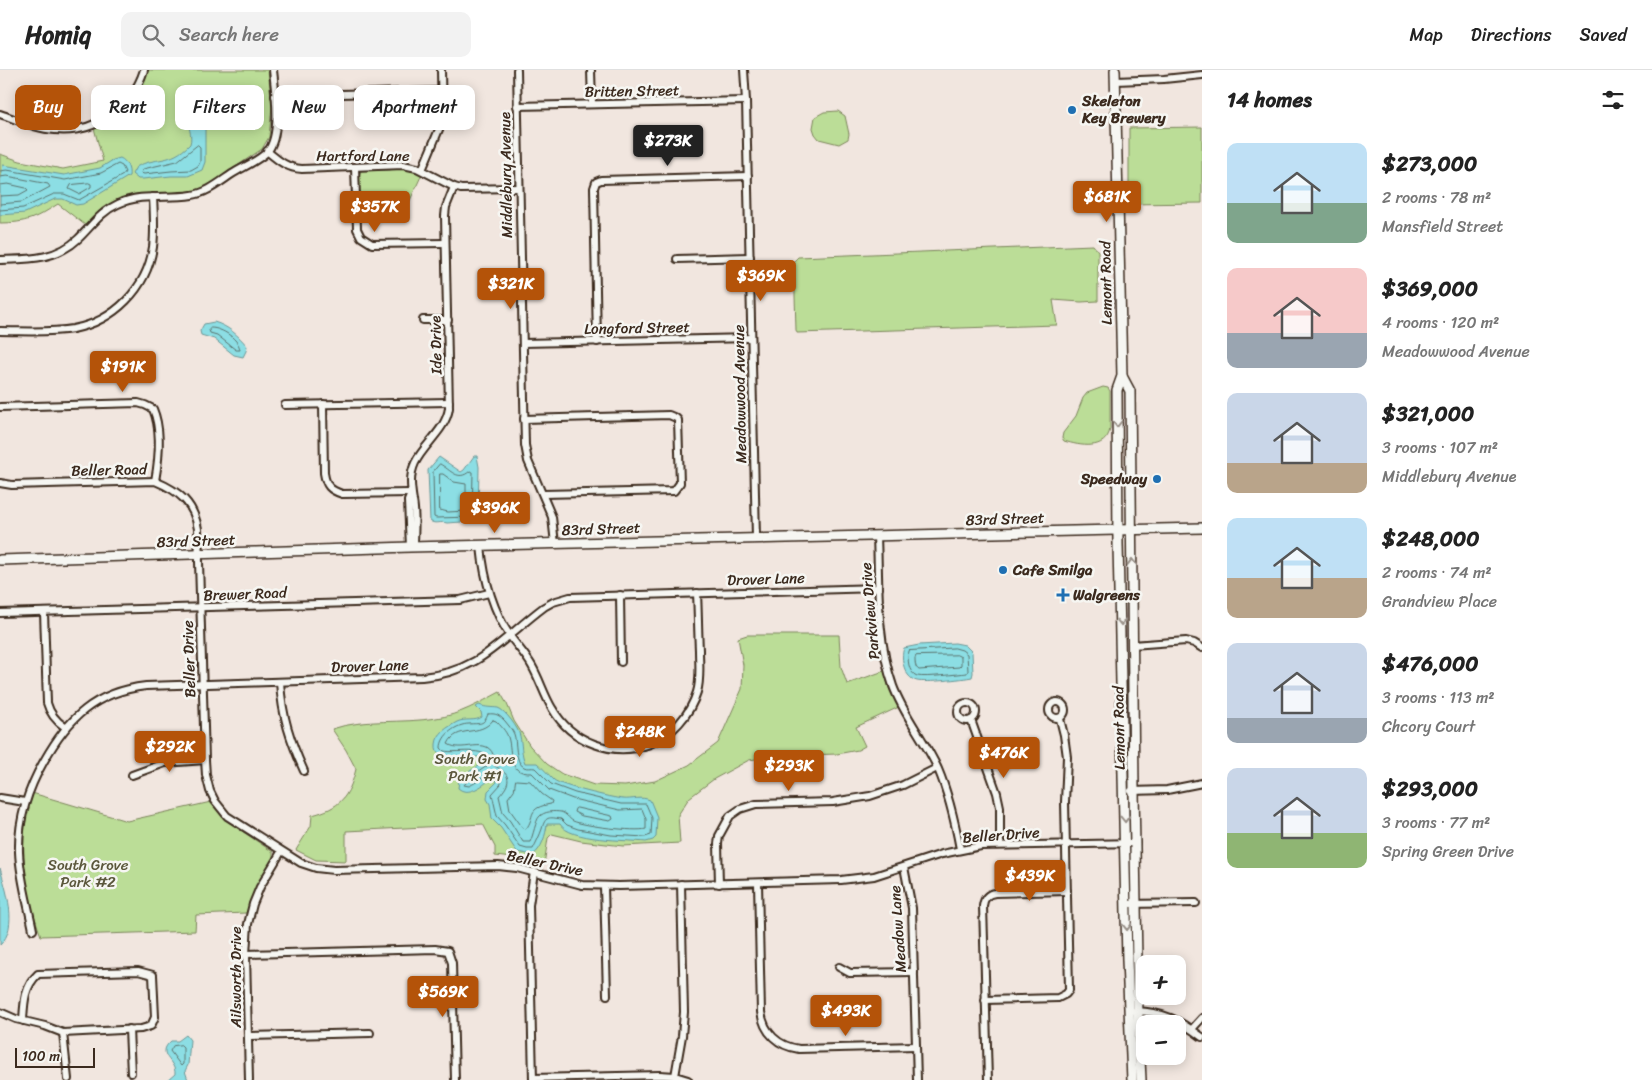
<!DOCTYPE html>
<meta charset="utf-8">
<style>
:root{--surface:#fff;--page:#f2f2f2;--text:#222;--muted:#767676;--line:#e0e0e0;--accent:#b45309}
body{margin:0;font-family:Sriracha,sans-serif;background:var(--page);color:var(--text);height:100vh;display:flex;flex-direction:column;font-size:19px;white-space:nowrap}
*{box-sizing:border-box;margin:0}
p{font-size:16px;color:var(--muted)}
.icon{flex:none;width:28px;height:28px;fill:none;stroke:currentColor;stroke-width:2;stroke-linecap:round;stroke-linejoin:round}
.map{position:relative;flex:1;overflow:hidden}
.side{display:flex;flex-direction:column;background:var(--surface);width:450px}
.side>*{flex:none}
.top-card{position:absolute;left:15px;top:15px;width:475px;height:45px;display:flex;gap:10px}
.tools{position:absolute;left:1136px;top:885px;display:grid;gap:10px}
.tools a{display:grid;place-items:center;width:50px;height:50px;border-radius:10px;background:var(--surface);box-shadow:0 2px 12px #0003;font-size:25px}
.scale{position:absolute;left:15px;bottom:12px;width:80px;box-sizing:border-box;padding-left:5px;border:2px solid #3b2a1e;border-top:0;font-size:14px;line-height:18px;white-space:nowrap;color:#3b2a1e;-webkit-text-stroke:4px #f6f6f2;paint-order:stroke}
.price{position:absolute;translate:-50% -42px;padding:0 11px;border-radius:5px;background:var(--accent);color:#fff;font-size:16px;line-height:32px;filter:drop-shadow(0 1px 2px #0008)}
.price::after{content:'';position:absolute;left:50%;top:30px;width:15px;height:11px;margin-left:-8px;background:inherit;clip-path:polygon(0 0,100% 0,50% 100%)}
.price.active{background:#222;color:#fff}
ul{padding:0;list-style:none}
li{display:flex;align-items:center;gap:15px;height:125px;padding:0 25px}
li span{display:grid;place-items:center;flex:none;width:140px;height:100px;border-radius:10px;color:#555}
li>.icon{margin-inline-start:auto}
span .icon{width:60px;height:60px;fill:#fffc;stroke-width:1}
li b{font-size:21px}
h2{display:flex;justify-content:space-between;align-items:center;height:60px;padding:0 25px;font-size:21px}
.pill{padding:0 18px;border-radius:10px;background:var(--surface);box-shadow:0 2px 12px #0003;font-size:18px;line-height:45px}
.pill.active{background:var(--accent);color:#fff}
header{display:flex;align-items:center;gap:30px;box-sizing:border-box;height:70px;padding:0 25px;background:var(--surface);border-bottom:1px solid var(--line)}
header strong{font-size:24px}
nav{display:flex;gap:28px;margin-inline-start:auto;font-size:18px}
.search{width:350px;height:45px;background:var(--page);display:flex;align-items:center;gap:12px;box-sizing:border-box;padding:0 18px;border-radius:10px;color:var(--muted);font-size:19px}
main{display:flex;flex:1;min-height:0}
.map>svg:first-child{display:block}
</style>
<header>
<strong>Homiq</strong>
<div class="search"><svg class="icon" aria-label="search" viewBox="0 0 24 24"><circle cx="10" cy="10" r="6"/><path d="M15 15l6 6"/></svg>Search here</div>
<nav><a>Map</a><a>Directions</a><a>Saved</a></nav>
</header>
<main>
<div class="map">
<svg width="1202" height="1010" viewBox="0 0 1202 1010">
<rect width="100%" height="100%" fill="#f1e6df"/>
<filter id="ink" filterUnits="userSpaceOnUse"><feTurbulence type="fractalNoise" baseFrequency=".02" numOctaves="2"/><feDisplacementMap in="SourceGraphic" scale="10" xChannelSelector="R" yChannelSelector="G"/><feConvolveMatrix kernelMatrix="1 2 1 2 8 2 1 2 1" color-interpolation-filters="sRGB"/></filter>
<g filter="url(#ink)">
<g fill="#bbdd97" stroke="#7b845a">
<path d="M147,0H268L272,36L269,67L262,79L204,118L188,122L136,124L124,127L102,138L85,155L58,134C36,148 27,153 0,153V84L20,91L63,99L103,91L94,58C119,46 140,27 147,0Z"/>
<path d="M838,41L845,46L849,64L848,69L839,74L819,69L815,64L813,58L815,47L824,42Z"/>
<path d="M1202,57V133L1129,134V58Z"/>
<path d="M404,99L422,104L407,137L403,140H359L358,109L361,101Z"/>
<path d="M1093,175L1098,181V231L1081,232L1053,230L1057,255L797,263L796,260L794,191L798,187Z"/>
<path d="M1103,317L1108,318L1110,321V359C1106,381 1080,376 1064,371L1062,368L1063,363L1076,346L1083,328L1087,323Z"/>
<path d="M747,565H839L841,597L847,614L884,601L889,618L899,637L856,657L865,676L858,680L837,684L777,686L749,690L714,709L689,728L678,745L680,773L623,776L581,771L552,764L548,768L544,795L521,789L495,786V777L483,754L346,761V791L316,790L296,780L311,756L312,745C340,738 349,727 356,699L346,680L332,659C364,648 402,654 436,648C460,645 479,633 500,622L507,634L514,651L530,676L547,694L562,704L594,715L625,716L655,711L689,695L718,673L742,619L743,595L738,568Z"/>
<path d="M32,723L127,751L211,732L227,751L273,782V788L257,815L246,843L196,845L195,861L41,866C24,820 17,770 32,723Z"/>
</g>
<g fill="#8cdee4" stroke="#6c9695">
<path d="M198,38H202L205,45V92L202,100L188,106H171L143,109H138L132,104L136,97C156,86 170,95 190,74C193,65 187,56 188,45Z"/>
<path d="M120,88C127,91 130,99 129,106L83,134L76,135L63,129H55L25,143L0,145V114L3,95L64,105L100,98L113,90Z"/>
<path d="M214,252C228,256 238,265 247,276L246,281L243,287L234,285L214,269L201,265L200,261L204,254Z"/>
<path d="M474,386H477L479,397L478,448L477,451L447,453C441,451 435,455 430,451L428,400L439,387L461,402L464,400Z"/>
<path d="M955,573L965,575L972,582L973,603L972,607C963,609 925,613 917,611C904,608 900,588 904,578L919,575Z"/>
<path d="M479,635C487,638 491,637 498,638C505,640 519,659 520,666C522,675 521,683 525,693H537C543,698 548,704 554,710C561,716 612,728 623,729C632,730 641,726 650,730L657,747L656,767L653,770L646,772C628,770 569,771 560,754H547C546,764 542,779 533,785L517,782L501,758L492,749L490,734L487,729L488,721L497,712L496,710L491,709C482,716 468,727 458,718L459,711L470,701L484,693L483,689L481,687C468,686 434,695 436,674C437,663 448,657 457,652C465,648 475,652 482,647L481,642L476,637Z"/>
<path d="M0,798C6,820 19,857 0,875Z"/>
<path d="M186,965L190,970L188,995L185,1001L188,1010H168L175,1004C176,990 155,985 171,971H178Z"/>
</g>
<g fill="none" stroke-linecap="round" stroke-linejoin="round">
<g stroke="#5b726d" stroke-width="1">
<path d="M198,75L200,77V92L198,96L191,100L171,101L144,104L141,103L143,99L177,91Z"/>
<path d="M0,101L7,100L65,110L101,103L118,94L122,96L125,102L123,105L79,130L64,124H54L23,138L0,140"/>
<path d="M0,107L7,106L48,114L50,117L22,132L0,134"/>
<path d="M89,113L91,114V117L79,124L69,119L71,115Z"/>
<path d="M0,115L8,114L26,118L28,120L19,125L0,126"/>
<path d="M211,258C222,258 239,269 240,280H236L217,265L210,263L209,260Z"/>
<path d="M440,394C451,400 458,412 470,401L473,402L472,447L436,448L434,447L433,402Z"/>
<path d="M440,404H443L454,412L466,414V441L448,442L440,440Z"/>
<path d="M955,578L962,580L967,584L968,601L967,603C957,604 926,608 917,606C908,603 907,588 909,581Z"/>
<path d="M957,585L961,587V595L959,597L919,600C915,598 915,592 915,588L916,586Z"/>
<path d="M488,644C496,643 499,645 505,651C508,655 512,659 514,664C517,671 514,692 524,697C527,699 532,697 535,698L551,714L575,723L621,734H646L652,748L651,765L645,767L611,765L578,759L567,755L561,749C549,747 545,746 542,759C540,765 536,773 533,779H527L520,777L505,755L497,746L492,724L501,714L500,706C490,699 479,712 469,716L464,715L471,707L487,696C494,674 457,684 444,681L441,678C441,665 457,654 469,654C479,653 484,656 488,644Z"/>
<path d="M493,650L496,651C500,655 506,661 508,667C513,683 506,704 532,703L549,720L573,729L620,740L642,739L646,749V759C635,762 584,756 573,751C568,748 567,744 561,742C554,741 544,741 539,747C536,750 533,766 530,772H523L510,751L503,743L499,726C511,713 512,705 495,696C494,660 464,685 448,674C457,654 480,668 493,650Z"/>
<path d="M516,710L530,711L542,724L552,731L551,734C526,738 536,746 526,759L523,758L510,740L508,728L514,720Z"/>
<path d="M577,738L612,746L613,749L610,751L582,746L574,742L575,739Z"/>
<path d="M181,975L183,977V994L181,996L170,981L173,976Z"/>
</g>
<g stroke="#3b2a1e" stroke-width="10">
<g id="street">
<path d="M517,0L525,375L528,391L552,447L555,474"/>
<path d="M591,0L592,34"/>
<path d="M744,0L746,31L756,468"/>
<path d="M1116,11L1164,9L1202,5"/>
<path d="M275,26L441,21"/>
<path d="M517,36L746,31"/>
<path d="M0,44C18,50 36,59 55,60C95,64 132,38 144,0"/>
<path d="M267,81C279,91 287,98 302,99L403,95L417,98L454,117L461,119L519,118"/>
<path d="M355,97L357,159L361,167L372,174L445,173"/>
<path d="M422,100L440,57L442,49L441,0"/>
<path d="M677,189L750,187"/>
<path d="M0,190C28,189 56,190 78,169C91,157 100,142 118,134C141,123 168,129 192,125C207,123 220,112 232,104C243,97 258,91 267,82C282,66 275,20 273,0"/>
<path d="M423,250H448"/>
<path d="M0,261C24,261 49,263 73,259C114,251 147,219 153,177C155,161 154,144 153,127"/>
<path d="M597,272L594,118L596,112L601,110L748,106"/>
<path d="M523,273L751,268"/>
<path d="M323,334L324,403C326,416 330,420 342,424L411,423"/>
<path d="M285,335L449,332"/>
<path d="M0,337L138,333L145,335L153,339C162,360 159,389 155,411"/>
<path d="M524,349L669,345L676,348L678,350L680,413L674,421L543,424"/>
<path d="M0,413L12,415L155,411C179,421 194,433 198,459L205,690L206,705L210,721L215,731L227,746L301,793L316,798L334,800L498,796L517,798L582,815L619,816L841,810L874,806L942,784L981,776L1136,773"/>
<path d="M877,465C879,515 876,568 893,616C904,646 925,670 938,699C949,725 955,752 960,779"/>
<path d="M481,476C484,508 492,539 510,566C517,576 526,585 532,596C540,610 544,625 552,638C571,672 613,688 650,674C672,665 690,645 697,622C701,609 699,594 699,580C698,561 698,542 697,523"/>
<path d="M410,477L408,431L411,424"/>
<path d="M414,477C414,462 416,446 413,431C411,418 409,406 415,393C424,374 446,360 449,338L445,146L446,137L454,117"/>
<path d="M620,525L621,592"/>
<path d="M44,542L47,633C50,644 56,651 65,657"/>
<path d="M0,543L460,530L489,523"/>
<path d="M1132,575L1186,571L1194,573L1202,578"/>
<path d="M280,612C282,646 290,670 304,701"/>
<circle cx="1057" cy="640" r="8"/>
<circle cx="967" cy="642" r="9"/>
<path d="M971,650L997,723L1000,737V775"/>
<path d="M132,705L165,693L205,690"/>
<path d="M1131,721L1167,720L1202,713"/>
<path d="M0,728L25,732"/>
<path d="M904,797L912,838L917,1010"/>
<path d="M758,813L761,942C764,963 778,976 799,979L916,976"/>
<path d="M719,814L718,774L719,766L730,746L740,739L756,734L833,732L870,726L903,715L937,698"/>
<path d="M604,816L607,925"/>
<path d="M1126,834L1196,833"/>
<path d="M33,860C28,834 20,808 19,782C18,749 28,719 44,691C68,648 95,622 146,616L422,607C480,602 501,569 544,537L553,532L570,527L879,518"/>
<path d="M246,884L435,879L448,881L452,893L455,1010"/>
<path d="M839,897L850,903L914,902"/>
<path d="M985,930L1058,928L1066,924L1069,920L1065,732L1067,687L1064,665L1060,649"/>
<path d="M1135,941C1165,942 1179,950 1202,967"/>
<path d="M0,942L16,949L45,956L63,963L141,959L151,956L155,947L153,905L138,901L38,904C24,917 24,933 23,951"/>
<path d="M129,959L131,1003"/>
<path d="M1192,959L1202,948"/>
<path d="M63,963L68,1009"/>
<path d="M249,966L370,963"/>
<path d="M675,1006L682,966L684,942L681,814"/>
<path d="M533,1008L660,1005L675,1006L688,1010"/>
<path d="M249,1010L246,884L248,854L253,834L260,817L281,782"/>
<path d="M533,1010L529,835L534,802"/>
<path d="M988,1010L983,836C984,828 987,824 995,823L1067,821"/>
</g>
</g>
<g stroke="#3b2a1e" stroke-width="12">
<g id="secondary">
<path d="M1115,0L1122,306L1117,320L1118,474L1127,890L1132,1010"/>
<path d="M1122,306L1130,321L1134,721L1138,948L1141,1010"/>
<path d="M0,490L410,477L1202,458"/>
</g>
</g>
<use href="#street" stroke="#f6f6f2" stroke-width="6"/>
<use href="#secondary" stroke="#f6f6f2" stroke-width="9"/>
</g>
<defs><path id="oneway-chevron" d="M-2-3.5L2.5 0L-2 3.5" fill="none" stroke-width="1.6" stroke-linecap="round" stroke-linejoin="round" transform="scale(1.25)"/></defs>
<g stroke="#989088">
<use href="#oneway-chevron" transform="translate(1117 354) rotate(90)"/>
<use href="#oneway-chevron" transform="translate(1132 492) rotate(-91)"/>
<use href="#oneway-chevron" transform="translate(1121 552) rotate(88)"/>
<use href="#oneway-chevron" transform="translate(1125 749) rotate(88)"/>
<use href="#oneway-chevron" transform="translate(1127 857) rotate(89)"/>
</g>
</g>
<g fill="#1f6fb2" stroke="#f6f6f2" stroke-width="2">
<circle cx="1072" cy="40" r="5"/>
<circle cx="1157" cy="409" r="5"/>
<circle cx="1003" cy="500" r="5"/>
<path d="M1060.5 517.5h5v5h5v5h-5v5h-5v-5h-5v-5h5z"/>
</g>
<g text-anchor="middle" stroke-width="5" stroke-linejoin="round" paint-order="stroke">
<g font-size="15" fill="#3b2a1e" stroke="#f6f6f2">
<text transform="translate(632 21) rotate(-1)" y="5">Britten Street</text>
<text x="363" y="91">Hartford Lane</text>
<text transform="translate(506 105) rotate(-91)" y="5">Middlebury Avenue</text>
<text transform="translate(1106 213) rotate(-91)" y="5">Lemont Road</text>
<text transform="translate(637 258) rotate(-1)" y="5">Longford Street</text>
<text transform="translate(436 275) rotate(-91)" y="5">Ide Drive</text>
<text transform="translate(740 324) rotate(-91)" y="5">Meadowwood Avenue</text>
<text transform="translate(109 400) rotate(-1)" y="5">Beller Road</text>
<text transform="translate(1005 449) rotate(-2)" y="5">83rd Street</text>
<text transform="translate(601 459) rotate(-2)" y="5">83rd Street</text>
<text transform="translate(196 471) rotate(-2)" y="5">83rd Street</text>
<text transform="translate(766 509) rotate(-2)" y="5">Drover Lane</text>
<text transform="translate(245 524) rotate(-2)" y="5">Brewer Road</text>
<text transform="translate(870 541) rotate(-95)" y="5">Parkview Drive</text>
<text transform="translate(189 589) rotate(-92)" y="5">Beller Drive</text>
<text transform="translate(370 596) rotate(-2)" y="5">Drover Lane</text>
<text transform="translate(1119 658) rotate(-91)" y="5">Lemont Road</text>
<text transform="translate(1001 765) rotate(-4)" y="5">Beller Drive</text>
<text transform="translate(545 793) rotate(12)" y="5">Beller Drive</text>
<text transform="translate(898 859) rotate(-94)" y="5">Meadow Lane</text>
<text transform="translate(236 907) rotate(-90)" y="5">Ailsworth Drive</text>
</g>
<g font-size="15" font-weight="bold" fill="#3b2a1e" stroke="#f6f6f2" text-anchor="start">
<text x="1082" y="36">Skeleton<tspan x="1082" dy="17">Key Brewery</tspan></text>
<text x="1147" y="414" text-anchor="end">Speedway</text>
<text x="1013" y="505">Cafe Smilga</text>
<text x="1073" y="530">Walgreens</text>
</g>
<g font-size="15" fill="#5b573c" stroke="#f6f6f2">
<text x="475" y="694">South Grove<tspan x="475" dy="17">Park #1</tspan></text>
<text x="88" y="800">South Grove<tspan x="88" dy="17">Park #2</tspan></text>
</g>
</g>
</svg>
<div class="tools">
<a>+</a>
<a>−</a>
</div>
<div class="scale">100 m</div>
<b class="price active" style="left:668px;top:97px">$273K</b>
<b class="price" style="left:1107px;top:153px">$681K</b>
<b class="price" style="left:375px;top:163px">$357K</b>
<b class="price" style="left:761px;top:232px">$369K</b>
<b class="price" style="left:511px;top:240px">$321K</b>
<b class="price" style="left:123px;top:323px">$191K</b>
<b class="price" style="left:495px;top:464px">$396K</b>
<b class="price" style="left:640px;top:688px">$248K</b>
<b class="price" style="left:170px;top:703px">$292K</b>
<b class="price" style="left:1004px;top:709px">$476K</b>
<b class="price" style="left:789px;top:722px">$293K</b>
<b class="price" style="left:1030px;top:832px">$439K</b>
<b class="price" style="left:443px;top:948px">$569K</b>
<b class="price" style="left:846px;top:967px">$493K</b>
<div class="top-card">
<a class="pill active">Buy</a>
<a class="pill">Rent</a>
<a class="pill">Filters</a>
<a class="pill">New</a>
<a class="pill">Apartment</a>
</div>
</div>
<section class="side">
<h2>14 homes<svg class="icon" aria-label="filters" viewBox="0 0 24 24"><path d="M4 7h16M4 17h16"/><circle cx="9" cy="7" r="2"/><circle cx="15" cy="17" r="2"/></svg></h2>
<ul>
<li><span style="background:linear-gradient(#bfe0f5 60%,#7fa58c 0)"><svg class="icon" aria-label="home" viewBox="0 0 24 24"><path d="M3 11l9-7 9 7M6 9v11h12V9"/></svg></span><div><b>$273,000</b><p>2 rooms · 78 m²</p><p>Mansfield Street</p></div></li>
<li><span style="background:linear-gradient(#f6c9c9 65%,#9aa5b1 0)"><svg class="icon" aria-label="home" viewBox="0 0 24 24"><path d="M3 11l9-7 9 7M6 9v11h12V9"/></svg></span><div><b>$369,000</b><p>4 rooms · 120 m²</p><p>Meadowwood Avenue</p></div></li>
<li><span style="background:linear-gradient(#c9d6e8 70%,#b9a48a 0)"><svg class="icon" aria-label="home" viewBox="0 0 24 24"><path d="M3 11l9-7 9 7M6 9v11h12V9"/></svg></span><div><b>$321,000</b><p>3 rooms · 107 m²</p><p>Middlebury Avenue</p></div></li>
<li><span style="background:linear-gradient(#bfe0f5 60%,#b9a48a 0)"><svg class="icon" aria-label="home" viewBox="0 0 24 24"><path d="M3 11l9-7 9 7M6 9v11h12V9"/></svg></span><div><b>$248,000</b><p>2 rooms · 74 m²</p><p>Grandview Place</p></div></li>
<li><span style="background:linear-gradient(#c9d6e8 75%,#9aa5b1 0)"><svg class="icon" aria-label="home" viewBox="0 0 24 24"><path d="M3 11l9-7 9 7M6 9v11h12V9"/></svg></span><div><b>$476,000</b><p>3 rooms · 113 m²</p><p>Chcory Court</p></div></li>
<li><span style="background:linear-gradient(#c9d6e8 65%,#8fb573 0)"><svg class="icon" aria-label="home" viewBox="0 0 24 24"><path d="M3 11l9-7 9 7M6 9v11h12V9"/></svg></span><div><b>$293,000</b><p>3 rooms · 77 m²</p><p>Spring Green Drive</p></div></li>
</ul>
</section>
</main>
